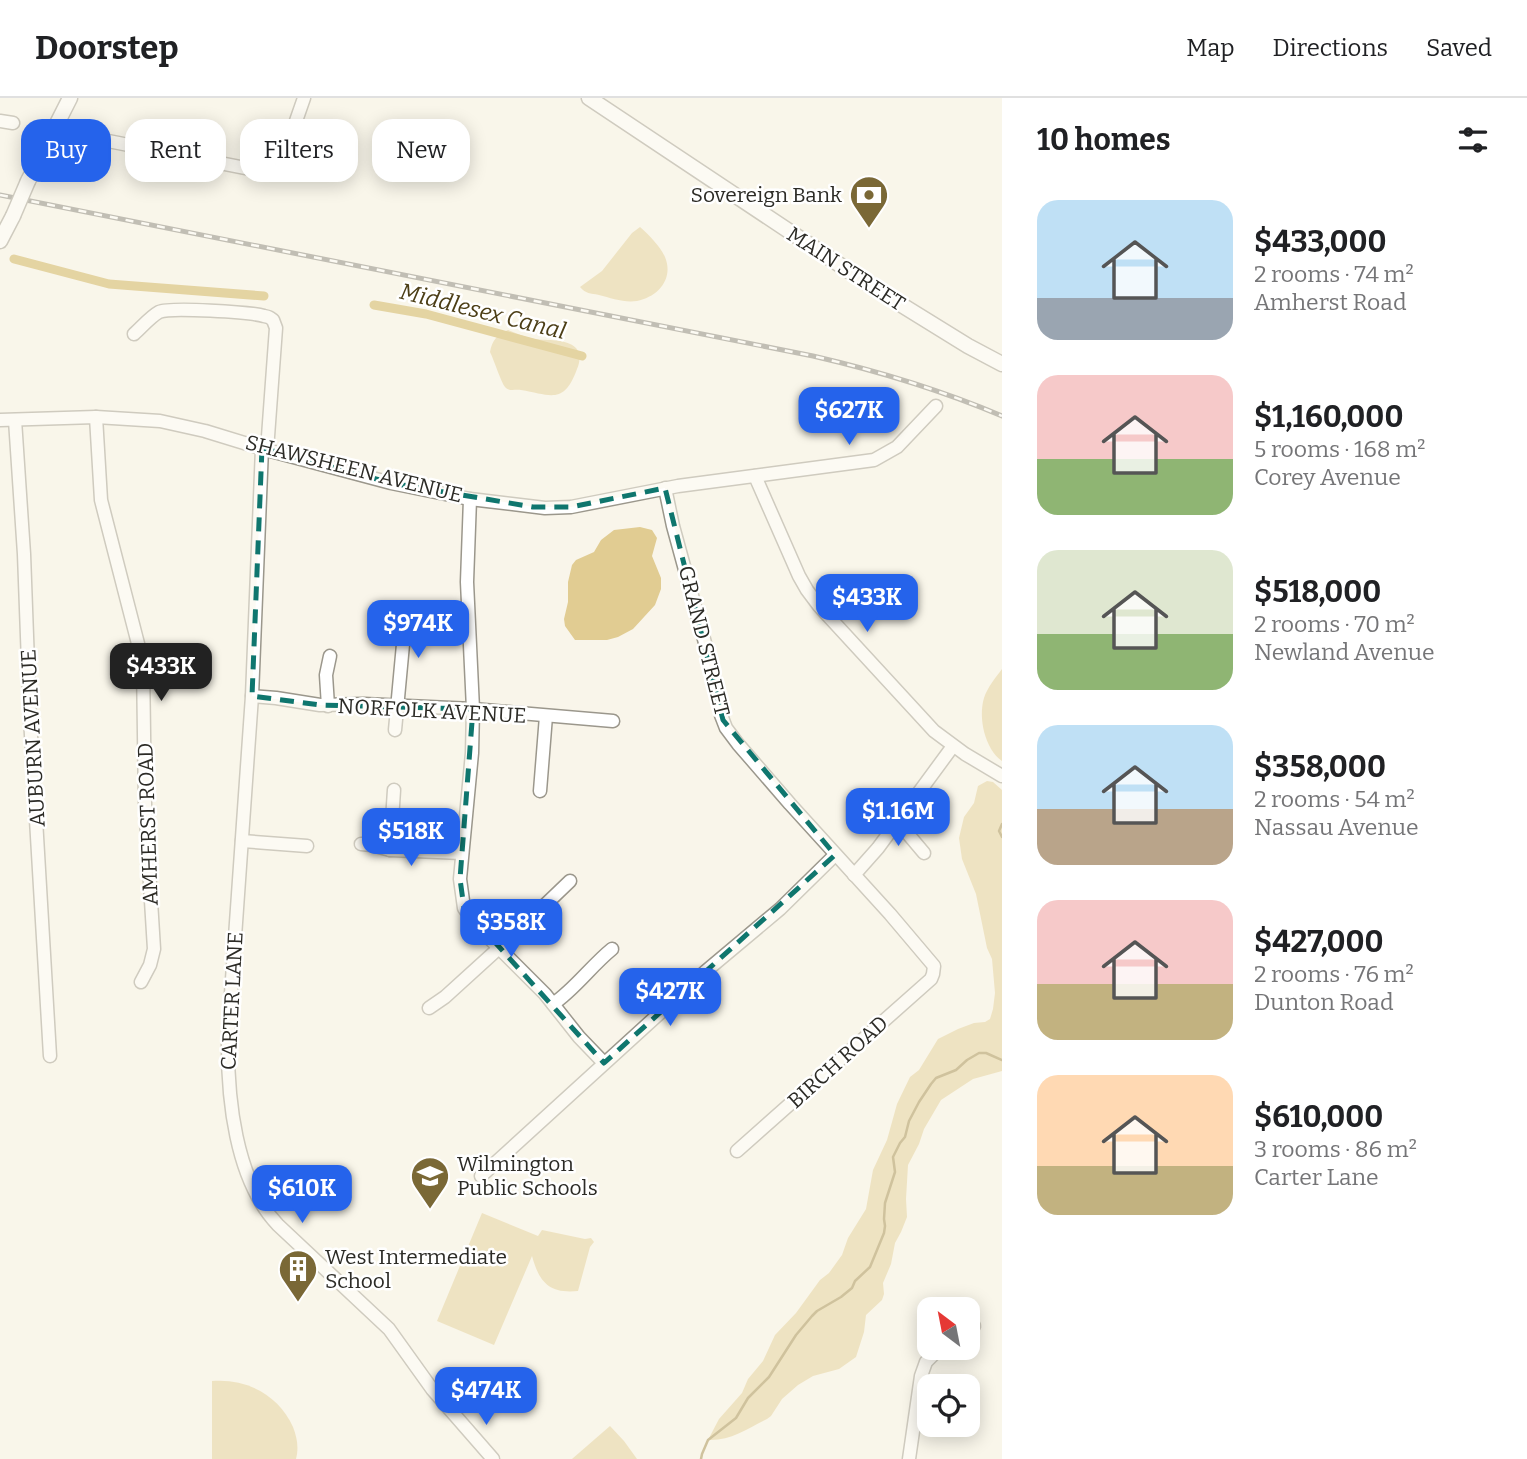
<!DOCTYPE html>
<meta charset="utf-8">
<style>
:root{--surface:#fff;--page:#f6f6f6;--text:#202124;--muted:#757577;--line:#e0e0e0;--accent:#2563eb}
body{margin:0;font-family:Bitter,serif;background:var(--page);color:var(--text);height:100vh;display:flex;flex-direction:column;font-size:26px;white-space:nowrap}
*{box-sizing:border-box;margin:0}
p{font-size:23px;color:var(--muted)}
.icon{flex:none;width:38px;height:38px;fill:none;stroke:currentColor;stroke-width:2;stroke-linecap:round;stroke-linejoin:round}
.map{position:relative;flex:1;overflow:hidden}
.panel{display:flex;flex-direction:column;background:var(--surface);width:525px}
.panel>*{flex:none}
.hud{position:absolute;left:21px;top:21px;width:665px;height:63px;display:flex;gap:14px}
.needle{width:46px;rotate:328deg}
.controls{position:absolute;left:917px;top:1199px;display:grid;gap:14px}
.controls a{display:grid;place-items:center;width:63px;height:63px;border-radius:14px;background:var(--surface);box-shadow:0 4px 18px #0003;font-size:35px}
.price{position:absolute;translate:-50% -60px;padding:0 16px;border-radius:14px;background:var(--accent);color:#fff;font-size:23px;line-height:46px;filter:drop-shadow(0 2px 4px #0008)}
.price::after{content:'';position:absolute;left:50%;top:42px;width:21px;height:16px;margin-left:-10px;background:inherit;clip-path:polygon(0 0,100% 0,50% 100%)}
.price.current{background:#222;color:#fff}
ul{padding:0;list-style:none}
li{display:flex;align-items:center;gap:21px;height:175px;padding:0 35px}
li span{display:grid;place-items:center;flex:none;width:196px;height:140px;border-radius:21px;color:#555}
li>.icon{margin-inline-start:auto}
span .icon{width:84px;height:84px;fill:#fffc;stroke-width:1}
li b{font-size:30px}
h2{display:flex;justify-content:space-between;align-items:center;height:84px;padding:0 35px;font-size:30px}
.chip{padding:0 24px;border-radius:21px;background:var(--surface);box-shadow:0 4px 18px #0003;font-size:24px;line-height:63px}
.chip.current{background:var(--accent);color:#fff}
header{display:flex;align-items:center;gap:42px;box-sizing:border-box;height:98px;padding:0 35px;background:var(--surface);border-bottom:2px solid var(--line)}
header strong{font-size:33px}
nav{display:flex;gap:38px;margin-inline-start:auto;font-size:24px}
main{display:flex;flex:1;min-height:0}
.map>svg:first-child{display:block}
</style>
<header>
<strong>Doorstep</strong>
<nav><a>Map</a><a>Directions</a><a>Saved</a></nav>
</header>
<main>
<div class="map">
<svg width="1002" height="1361" viewBox="0 0 1002 1361">
<rect width="100%" height="100%" fill="#f9f5ea"/>
<g fill="#e1cc92">
<path d="M640,129C649,137 660,148 665,159C674,181 658,199 637,203C624,205 611,200 599,197C590,195 586,196 580,189L602,173L632,135Z"/>
<path d="M508,232C516,235 525,239 534,241C547,243 566,240 576,250C581,256 580,264 577,271C564,307 551,297 521,292C514,291 510,294 505,289C501,284 494,262 490,254C492,243 497,236 508,232Z"/>
<path d="M640,429L652,432L657,440L652,458L661,480V491L655,507L633,531L618,539L607,542H575L565,528L564,521L568,504V484L572,467L576,462L594,454L601,442L614,432Z"/>
<path d="M1002,571V663C985,651 978,620 984,600C987,590 996,579 1002,571Z"/>
<path d="M987,683L993,684L1002,692V973L973,981L941,1002L924,1031L919,1046L908,1067L906,1101L907,1119L901,1134L895,1145L891,1166L883,1185L884,1196L882,1202L866,1217L864,1234L856,1259L839,1271L813,1278L798,1287L782,1301L771,1318L767,1321C748,1330 731,1343 708,1342L719,1321L742,1295L748,1281L763,1263L775,1237L796,1215L820,1182L829,1175L842,1157L848,1140L866,1111L873,1072L887,1042L897,1006L910,979L919,972L938,941L958,931L974,925L985,924L990,921L993,911L995,895L992,861L987,850L976,796L962,761L959,740L964,719L974,705L978,688Z"/>
<path d="M482,1115L538,1138L542,1132L585,1141L591,1140L594,1144L590,1149L578,1193C548,1196 539,1183 532,1158L494,1247L437,1223Z"/>
<path d="M212,1283C246,1280 279,1297 293,1329C297,1340 299,1349 296,1361H212Z"/>
<path d="M610,1328L624,1343L637,1361H572Z"/>
</g>
<g fill="none" stroke-linecap="round" stroke-linejoin="round">
<g stroke="#9b8441" stroke-width="2.5">
<path d="M1002,726L999,733L1002,739"/>
<path d="M701,1361L702,1356L708,1342L736,1320L748,1300L769,1279L796,1237L812,1218L817,1213L841,1199L852,1190L855,1183L870,1169L884,1135L885,1128L884,1121L885,1105L895,1074L893,1059L900,1045L905,1039L909,1023L919,1004L931,986L936,980L956,972L967,962L979,955H986L1002,962"/>
</g>
<g stroke="#caaa4c" stroke-width="9">
<path d="M14,161L109,186L264,198"/>
<path d="M374,207L426,216L582,258"/>
</g>
<g stroke="#9b978c" stroke-width="15">
<g id="minor">
<path d="M0,23L13,25"/>
<path d="M93,40L266,74L287,76L289,43L304,0"/>
<path d="M134,236C142,229 150,219 159,214C170,209 250,214 264,218C269,219 269,219 273,222L276,230L267,352"/>
<path d="M96,319L101,402L143,565L145,706L154,851L150,867L141,884"/>
<path d="M0,322L96,319L160,323L205,333L267,352L391,385L470,401L545,410L571,409L678,388L874,362L897,349L936,308"/>
<path d="M15,322L24,456L30,620L50,958"/>
<path d="M262,350L252,598L228,938C227,999 235,1082 278,1127L389,1231L432,1291L493,1361"/>
<path d="M755,378L799,478L807,492L819,508L934,633L965,656L1002,678"/>
<path d="M665,390L673,428L713,574L721,617L726,630L738,646L790,706L890,816L934,868L933,876L931,881L737,1053"/>
<path d="M470,401L467,484L473,611L472,655L460,781L464,810L475,826L545,896L579,939L604,965"/>
<path d="M252,598L276,600L320,607L364,606L473,611L613,623"/>
<path d="M328,608L326,577L330,558"/>
<path d="M395,632L405,525L409,523L468,525"/>
<path d="M540,693L546,618"/>
<path d="M897,723L924,755"/>
<path d="M242,743L307,748"/>
<path d="M361,746L372,747L390,752L462,755"/>
<path d="M390,752L394,692"/>
<path d="M854,777L878,750L953,648"/>
<path d="M553,906C575,891 591,868 612,851"/>
<path d="M429,910L445,899L521,830L570,783"/>
<path d="M481,1078L706,873L780,811L835,757"/>
<path d="M968,1232L974,1228"/>
<path d="M909,1361L921,1278L926,1264L940,1250"/>
</g>
</g>
<g stroke="#9b978c" stroke-width="17">
<g id="major">
<path d="M589,0L879,193L968,248L1002,266"/>
<path d="M28,83L70,0"/>
<path d="M0,143L13,118"/>
</g>
</g>
<use href="#minor" stroke="#fff" stroke-width="12"/>
<use href="#major" stroke="#fff" stroke-width="14"/>
<g stroke="#7c7a73" stroke-width="5">
<path id="rail" d="M0,97L813,258C878,273 941,292 1002,318"/>
</g>
<use href="#rail" stroke="#fff" stroke-width="2.5" stroke-dasharray="8" stroke-linecap="butt"/>
<g stroke="#9b978c" stroke-width="17" stroke-linecap="butt">
<path id="major-bridge" d="M13,118L28,83"/>
</g>
<use href="#major-bridge" stroke="#fff" stroke-width="14"/>
</g>
<path d="M0 0H1002V1361H0ZM262,350L391,385L533,409H571L665,390L723,622L835,757L604,965L464,810L460,781L473,611L320,607L252,598Z" fill="#f9f5ea" fill-opacity=".55" fill-rule="evenodd"/>
<path fill="none" stroke="#0f766e" stroke-width="5" stroke-dasharray="14 9" stroke-linejoin="round" d="M262,350L391,385L533,409H571L665,390L723,622L835,757L604,965L464,810L460,781L473,611L320,607L252,598Z"/>
<defs>
<g id="bank-pin" transform="scale(2.0125)"><path d="M0 17L-7.5 6A9.5 9.5 0 1 1 7.5 6Z" fill="#7a6836" stroke="#fff"/><path d="M-6-4H6V4H-6ZM0-2.3a2.3 2.3 0 1 0 0 4.6a2.3 2.3 0 1 0 0-4.6Z" fill="#fff"/></g>
<g id="school-pin" transform="scale(2.0125)"><path d="M0 17L-7.5 6A9.5 9.5 0 1 1 7.5 6Z" fill="#7a6836" stroke="#fff"/><path d="M0-5L7-2L0 1L-7-2ZM-4 1L0 2.5L4 1V4Q0 6-4 4Z" fill="#fff"/></g>
<g id="building-pin" transform="scale(2.0125)"><path d="M0 17L-7.5 6A9.5 9.5 0 1 1 7.5 6Z" fill="#7a6836" stroke="#fff"/><path d="M-4-6H4V6H1V3H-1V6H-4ZM-2.5-4.3h1.7v1.8h-1.7ZM.8-4.3h1.7v1.8H.8ZM-2.5-1h1.7V.8h-1.7ZM.8-1h1.7V.8H.8Z" fill="#fff"/></g>
</defs>
<g fill-rule="evenodd">
<use href="#bank-pin" x="869" y="97"/>
<use href="#school-pin" x="430" y="1078"/>
<use href="#building-pin" x="298" y="1171"/>
</g>
<g text-anchor="middle" stroke-width="5" stroke-linejoin="round" paint-order="stroke">
<g font-size="21" fill="#2c2b26" stroke="#fff" text-anchor="start">
<text x="842" y="104" text-anchor="end">Sovereign Bank</text>
<text x="457" y="1073">Wilmington<tspan x="457" dy="24">Public Schools</tspan></text>
<text x="325" y="1166">West Intermediate<tspan x="325" dy="24">School</tspan></text>
</g>
<g font-size="21" fill="#2c2b26" stroke="#fff">
<text transform="translate(846 171) rotate(33)" y="7">MAIN STREET</text>
<text transform="translate(354 371) rotate(14)" y="7">SHAWSHEEN AVENUE</text>
<text transform="translate(704 543) rotate(76)" y="7">GRAND STREET</text>
<text transform="translate(432 613) rotate(3)" y="7">NORFOLK AVENUE</text>
<text transform="translate(33 640) rotate(-93)" y="7">AUBURN AVENUE</text>
<text transform="translate(148 726) rotate(-92)" y="7">AMHERST ROAD</text>
<text transform="translate(232 903) rotate(-87)" y="7">CARTER LANE</text>
<text transform="translate(838 964) rotate(-42)" y="7">BIRCH ROAD</text>
</g>
<g font-size="23" font-style="italic" fill="#4c3e16" stroke="#fff">
<text transform="translate(483 213) rotate(14)" y="8">Middlesex Canal</text>
</g>
</g>
</svg>
<div class="controls">
<a><svg class="needle" viewBox="-14 -14 28 28"><path d="M0-13l5 13h-10z" fill="#e53935"/><path d="M0 13l5-13h-10z" fill="#757577"/></svg></a>
<a><svg class="icon" aria-label="locate" viewBox="0 0 24 24"><circle cx="12" cy="12" r="6"/><path d="M12 2v4M12 18v4M2 12h4M18 12h4"/></svg></a>
</div>
<b class="price" style="left:849px;top:349px">$627K</b>
<b class="price" style="left:867px;top:536px">$433K</b>
<b class="price" style="left:418px;top:562px">$974K</b>
<b class="price current" style="left:161px;top:605px">$433K</b>
<b class="price" style="left:898px;top:750px">$1.16M</b>
<b class="price" style="left:411px;top:770px">$518K</b>
<b class="price" style="left:511px;top:861px">$358K</b>
<b class="price" style="left:670px;top:930px">$427K</b>
<b class="price" style="left:302px;top:1127px">$610K</b>
<b class="price" style="left:486px;top:1329px">$474K</b>
<div class="hud">
<a class="chip current">Buy</a>
<a class="chip">Rent</a>
<a class="chip">Filters</a>
<a class="chip">New</a>
</div>
</div>
<section class="panel">
<h2>10 homes<svg class="icon" aria-label="filters" viewBox="0 0 24 24"><path d="M4 7h16M4 17h16"/><circle cx="9" cy="7" r="2"/><circle cx="15" cy="17" r="2"/></svg></h2>
<ul>
<li><span style="background:linear-gradient(#bfe0f5 70%,#9aa5b1 0)"><svg class="icon" aria-label="home" viewBox="0 0 24 24"><path d="M3 11l9-7 9 7M6 9v11h12V9"/></svg></span><div><b>$433,000</b><p>2 rooms · 74 m²</p><p>Amherst Road</p></div></li>
<li><span style="background:linear-gradient(#f6c9c9 60%,#8fb573 0)"><svg class="icon" aria-label="home" viewBox="0 0 24 24"><path d="M3 11l9-7 9 7M6 9v11h12V9"/></svg></span><div><b>$1,160,000</b><p>5 rooms · 168 m²</p><p>Corey Avenue</p></div></li>
<li><span style="background:linear-gradient(#dfe7d0 60%,#8fb573 0)"><svg class="icon" aria-label="home" viewBox="0 0 24 24"><path d="M3 11l9-7 9 7M6 9v11h12V9"/></svg></span><div><b>$518,000</b><p>2 rooms · 70 m²</p><p>Newland Avenue</p></div></li>
<li><span style="background:linear-gradient(#bfe0f5 60%,#b9a48a 0)"><svg class="icon" aria-label="home" viewBox="0 0 24 24"><path d="M3 11l9-7 9 7M6 9v11h12V9"/></svg></span><div><b>$358,000</b><p>2 rooms · 54 m²</p><p>Nassau Avenue</p></div></li>
<li><span style="background:linear-gradient(#f6c9c9 60%,#c2b280 0)"><svg class="icon" aria-label="home" viewBox="0 0 24 24"><path d="M3 11l9-7 9 7M6 9v11h12V9"/></svg></span><div><b>$427,000</b><p>2 rooms · 76 m²</p><p>Dunton Road</p></div></li>
<li><span style="background:linear-gradient(#ffd9b3 65%,#c2b280 0)"><svg class="icon" aria-label="home" viewBox="0 0 24 24"><path d="M3 11l9-7 9 7M6 9v11h12V9"/></svg></span><div><b>$610,000</b><p>3 rooms · 86 m²</p><p>Carter Lane</p></div></li>
</ul>
</section>
</main>
